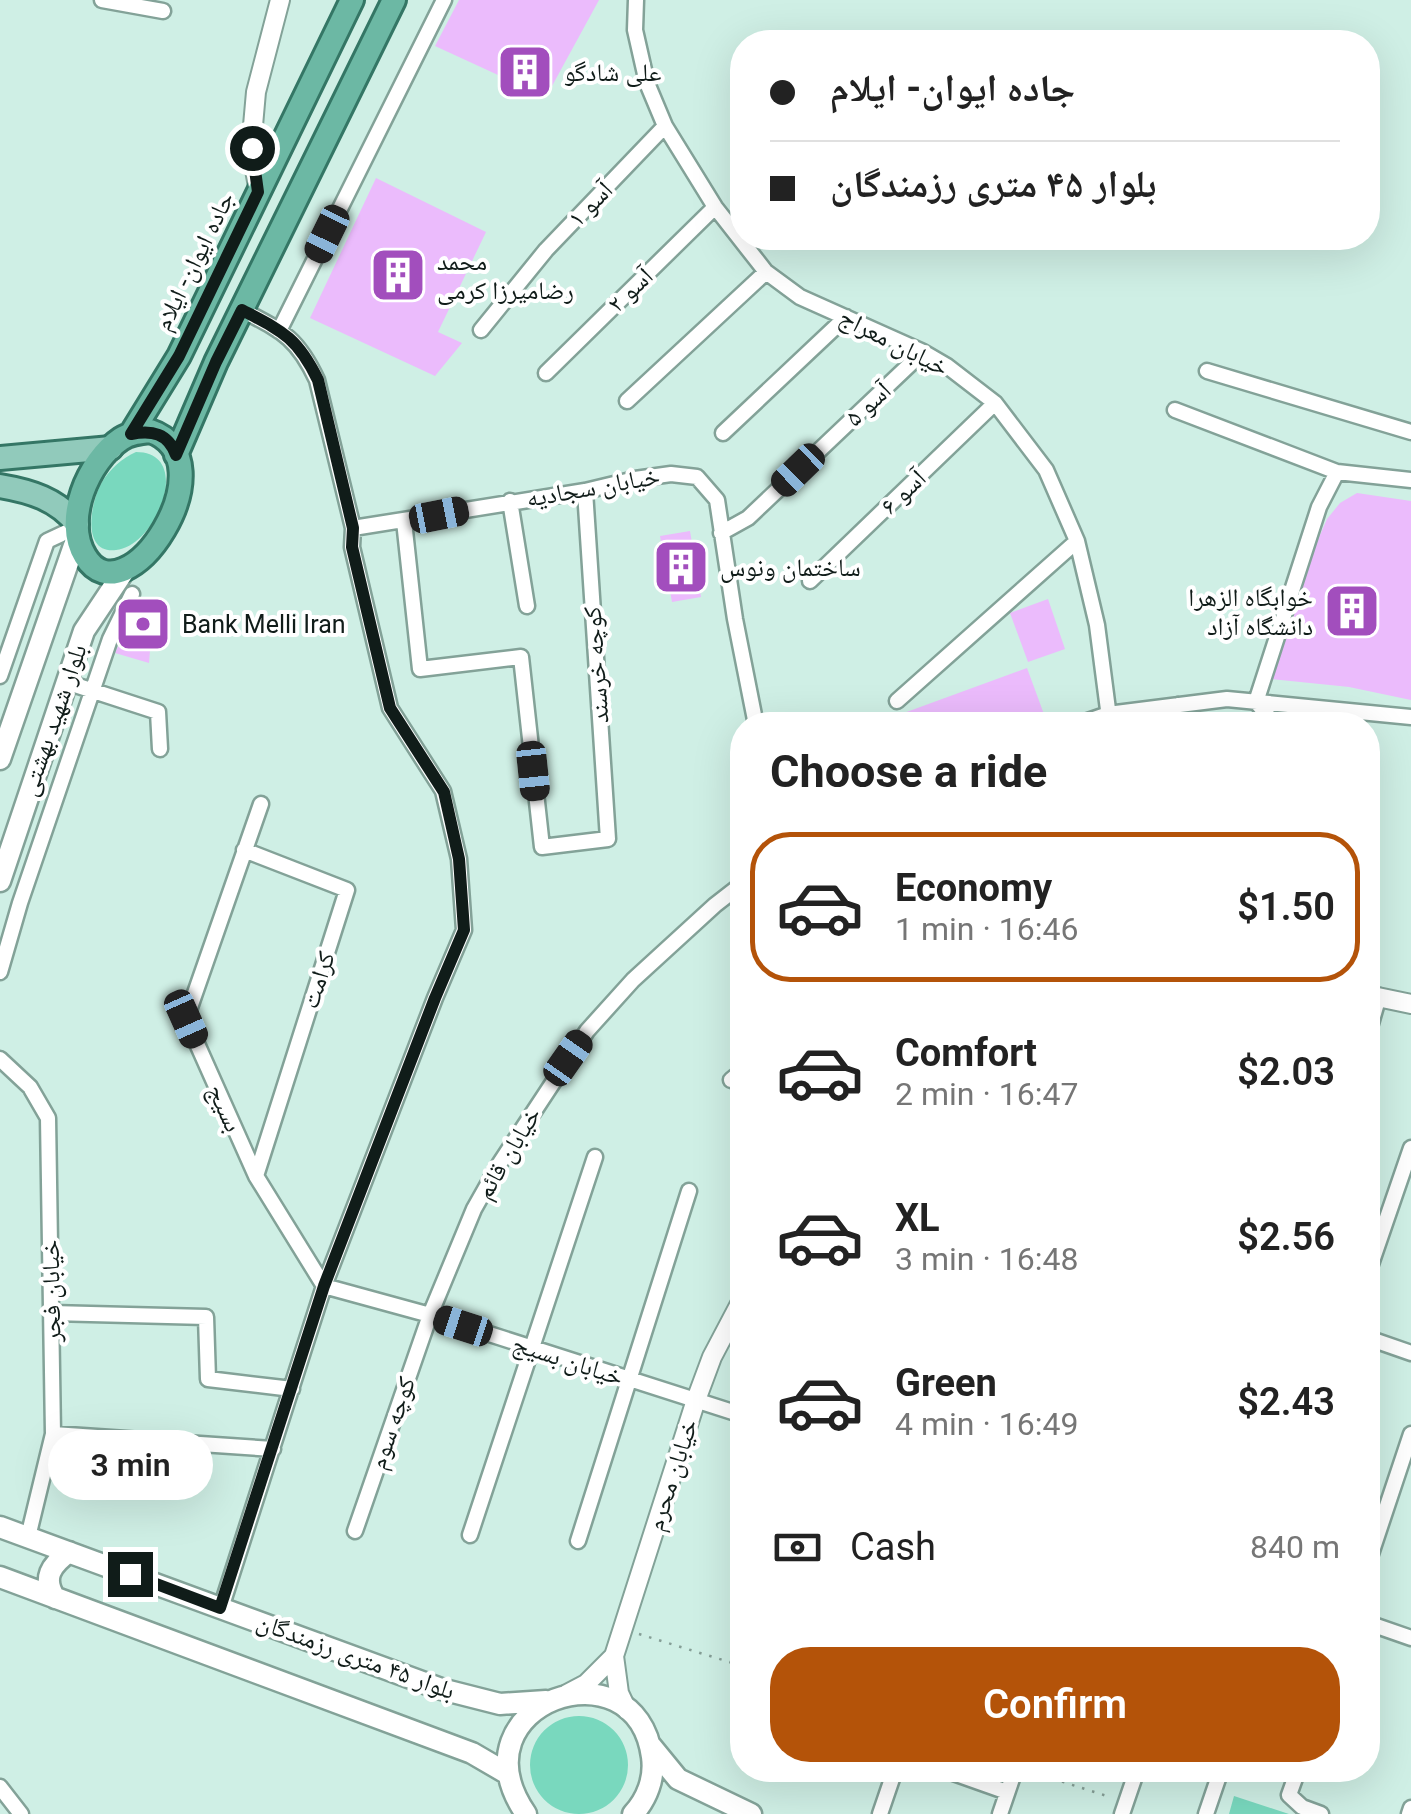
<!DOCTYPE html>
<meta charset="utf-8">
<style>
body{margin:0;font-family:Roboto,"Noto Naskh Arabic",sans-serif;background:#f6f6f6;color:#222;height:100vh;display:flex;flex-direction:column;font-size:38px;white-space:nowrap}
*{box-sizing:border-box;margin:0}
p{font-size:32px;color:#767676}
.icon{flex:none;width:55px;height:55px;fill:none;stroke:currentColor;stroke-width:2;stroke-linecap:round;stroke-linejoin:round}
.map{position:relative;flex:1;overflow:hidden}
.side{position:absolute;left:730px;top:712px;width:650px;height:1070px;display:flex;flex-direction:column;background:#fff;border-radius:40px;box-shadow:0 10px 40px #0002}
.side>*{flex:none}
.guide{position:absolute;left:730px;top:30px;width:650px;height:220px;border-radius:40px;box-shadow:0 10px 40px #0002;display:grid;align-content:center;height:220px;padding:0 40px;background:#fff}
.end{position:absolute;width:45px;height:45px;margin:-22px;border:12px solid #101c19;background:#fff;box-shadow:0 0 0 5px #fff}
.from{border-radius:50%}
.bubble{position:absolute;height:70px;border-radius:35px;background:#fff;box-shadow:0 10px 40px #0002;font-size:32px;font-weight:600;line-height:70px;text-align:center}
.car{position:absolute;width:30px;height:60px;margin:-30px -15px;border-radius:12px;box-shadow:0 0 8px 2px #0007;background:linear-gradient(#222 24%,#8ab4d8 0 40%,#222 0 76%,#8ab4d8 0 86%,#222 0)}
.guide b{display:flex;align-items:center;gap:35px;height:95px;font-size:38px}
.guide b+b{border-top:2px solid #e0e0e0}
.guide i{width:25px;height:25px;background:#222}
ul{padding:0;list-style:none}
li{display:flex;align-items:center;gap:30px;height:150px;margin:0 20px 15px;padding:0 20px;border:5px solid transparent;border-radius:40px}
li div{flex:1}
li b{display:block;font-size:38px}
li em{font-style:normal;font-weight:600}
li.current{border-color:#b45309}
li>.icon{width:90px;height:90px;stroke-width:1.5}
h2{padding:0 40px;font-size:45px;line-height:120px}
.pay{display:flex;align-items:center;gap:25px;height:110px;padding:0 40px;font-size:38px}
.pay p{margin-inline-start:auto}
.primary-button{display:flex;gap:20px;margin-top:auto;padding:20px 40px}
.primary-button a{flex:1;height:115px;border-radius:40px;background:#b45309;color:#fff;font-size:40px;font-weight:600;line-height:115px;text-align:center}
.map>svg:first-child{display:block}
.green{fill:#79d8be}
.building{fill:#ebbbfc}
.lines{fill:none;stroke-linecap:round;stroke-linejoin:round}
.minor-casing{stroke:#83a298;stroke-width:19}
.tertiary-casing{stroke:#83a298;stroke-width:22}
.secondary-casing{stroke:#83a298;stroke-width:25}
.primary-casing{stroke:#347665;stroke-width:28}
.trunk-casing{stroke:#347665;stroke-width:28}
.path{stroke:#859e96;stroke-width:2.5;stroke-dasharray:2.5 8;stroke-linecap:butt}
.minor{stroke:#fff;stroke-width:14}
.tertiary{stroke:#fff;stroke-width:18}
.secondary{stroke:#fff;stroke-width:20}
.primary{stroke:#91cabb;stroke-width:22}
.trunk{stroke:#6cb8a4;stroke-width:22}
.route{stroke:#101c19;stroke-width:12}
.labels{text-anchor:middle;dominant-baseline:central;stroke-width:8;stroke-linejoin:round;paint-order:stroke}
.poi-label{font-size:25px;fill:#101c19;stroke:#fff;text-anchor:start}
.street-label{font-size:25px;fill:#101c19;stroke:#fff}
</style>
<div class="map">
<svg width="1411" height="1814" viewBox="0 0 1411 1814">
<rect width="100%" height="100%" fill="#cfefe5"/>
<!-- green -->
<path class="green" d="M136,452c58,0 21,94 -20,98 -36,4 -25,-49 -14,-68 8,-13 20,-24 34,-30z
M530 1765a49 49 0 1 1 98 0a49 49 0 1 1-98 0Z
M1234,1796l55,18h-60z"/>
<!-- building -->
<path class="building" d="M459,0h140l-53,97 -111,-51z
M376,178l110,54 -48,100 24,11 -27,33 -125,-58z
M1357,493l54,8v199l-62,-13 -78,-8 46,-137 10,-23 13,-16z
M690,531l11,66 -29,5 -12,-66z
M140,599l25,12 -14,27 -2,25 -34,-10z
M1048,599l17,50 -37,13 -18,-49z
M1027,668l18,49 -23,8h-151z"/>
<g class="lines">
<!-- minor casing -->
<g class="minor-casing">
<path id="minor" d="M102,0l61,11
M636,0l-1,30 12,53 18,43 50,81 51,65 34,25 123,55 24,14 48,37 51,67 31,71 20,84 13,100
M481,330l65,-80 119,-124
M279,331l165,-331
M1207,371l204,61
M546,373l169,-166
M627,401l139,-129
M1175,410l162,62
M723,433l123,-116
M510,501l17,105
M404,521l16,148 101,-12 21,190 66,-8 -23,-348
M353,528l232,-37 50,-12 36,-5 26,3 20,23 18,119 21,106
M721,533l27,-15 175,-166
M810,581l185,-178
M0,676l47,-135 30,-14
M66,682l92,30 2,37
M897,701l180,-160
M1178,705l3,20
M1076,725l32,-11 119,-15 184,18
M1276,725l-20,-23 63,-195 18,-35 74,8
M261,804l-75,215 70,157 68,110
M244,850l103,40 -91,286
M0,972l20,-69 90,-264 22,-45
M1368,1034l11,-38
M0,1059l30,28 18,31 5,316 -25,103
M731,1080l11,-9
M1368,1273l43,-125
M324,1286l106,29 312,100
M52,1313l154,4 2,62 84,10
M1368,1338l43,15
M53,1434l220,15
M355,1531l75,-216 44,-106 26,-46 87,-132 46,-51 82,-75 27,-21
M470,1535l125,-378
M578,1541l111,-350
M1368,1563l43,-129
M221,1608l103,-322 111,-288 29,-68 -5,-71 -16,-68 -53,-83 -38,-161 1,-19 -36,-148c-20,-43 -35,-49 -75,-70
M1368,1623l43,15
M945,1770l62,22
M1298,1770l-9,25 13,12 19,7
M0,1787l21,27
M880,1814l15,-44
M1000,1814l15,-44
M1122,1814l15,-44
M1206,1814l15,-44
M1409,1814l2,-6"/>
</g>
<!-- tertiary casing -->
<g class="tertiary-casing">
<path id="tertiary" d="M259,192l-8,-44 5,-56 24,-92
M1368,995l43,9
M567,1694l19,-10 28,-28
M627,1710l-8,-17 -5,-37 82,-256 16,-43 30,-57"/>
</g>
<!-- secondary casing -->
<g class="secondary-casing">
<path id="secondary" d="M0,759l78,-225
M0,881l84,-250 42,-63
M0,1527l441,162 59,15 46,-3
M0,1577l472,176 36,21
M55,1598c-13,-20 -4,-33 14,-46
M651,1746l27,33 73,35
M526,1814c-76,-111 110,-175 126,-57 3,21 -5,42 -19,57"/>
</g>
<!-- primary casing -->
<g class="primary-casing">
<path id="primary" d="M0,458l111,-10
M0,486c30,5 57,13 77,38"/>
</g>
<!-- trunk casing -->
<g class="trunk-casing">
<path id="trunk" d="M150,431c83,27 -24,194 -65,125 -22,-36 3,-95 36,-117 9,-6 19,-7 29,-8z
M131,434l48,-78 173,-356
M176,455l40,-93 178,-362"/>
</g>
<!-- path -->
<path class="path" d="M639,1634l103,32
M1032,1772l78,25"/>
<!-- minor -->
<use href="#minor" class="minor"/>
<!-- tertiary -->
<use href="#tertiary" class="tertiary"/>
<!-- secondary -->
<use href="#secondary" class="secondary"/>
<!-- primary -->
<use href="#primary" class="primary"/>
<!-- trunk -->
<use href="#trunk" class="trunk"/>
</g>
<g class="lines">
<!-- route -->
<path class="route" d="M130,1574l90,34 104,-322 111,-288 29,-68 -5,-71 -15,-67 -54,-84 -38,-161 1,-19 -35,-148c-21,-43 -36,-49 -76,-70l-26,52 -40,93c-8,-22 -24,-25 -45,-21l48,-78 79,-164 -6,-44"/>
</g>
<!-- icons -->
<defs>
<g id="building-square" transform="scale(2.875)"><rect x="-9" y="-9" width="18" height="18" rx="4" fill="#a24ebd" stroke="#fff"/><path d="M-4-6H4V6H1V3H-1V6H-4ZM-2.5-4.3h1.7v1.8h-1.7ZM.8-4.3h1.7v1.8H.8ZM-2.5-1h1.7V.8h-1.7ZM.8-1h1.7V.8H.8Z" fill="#fff"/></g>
<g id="bank-square" transform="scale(2.875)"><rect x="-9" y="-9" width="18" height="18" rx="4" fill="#a24ebd" stroke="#fff"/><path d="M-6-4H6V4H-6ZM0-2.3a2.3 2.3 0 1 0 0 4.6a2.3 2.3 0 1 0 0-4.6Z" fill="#fff"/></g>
</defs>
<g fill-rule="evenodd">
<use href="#building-square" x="525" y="72"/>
<use href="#building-square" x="398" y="275"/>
<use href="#building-square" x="681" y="567"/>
<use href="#building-square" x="1352" y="611"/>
<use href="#bank-square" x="143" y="624"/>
</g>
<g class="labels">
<!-- poi labels -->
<g class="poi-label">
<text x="564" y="72">علی شادگو</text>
<text x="437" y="261">محمد<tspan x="437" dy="29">رضامیرزا کرمی</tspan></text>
<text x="720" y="567">ساختمان ونوس</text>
<text x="1313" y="597" text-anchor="end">خوابگاه الزهرا<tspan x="1313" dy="29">دانشگاه آزاد</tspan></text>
<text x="182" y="624">Bank Melli Iran</text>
</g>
<!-- street labels -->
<g class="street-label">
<text transform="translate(590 204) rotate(-46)">آسو ۱</text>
<text transform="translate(194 261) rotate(-64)">جاده ایوان- ایلام</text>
<text transform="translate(630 290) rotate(-44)">آسو ۲</text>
<text transform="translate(894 342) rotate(27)">خیابان معراج</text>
<text transform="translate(868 404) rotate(-43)">آسو ۵</text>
<text transform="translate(593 487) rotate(-10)">خیابان سجادیه</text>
<text transform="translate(903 492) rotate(-44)">آسو ۶</text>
<text transform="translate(596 665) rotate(-94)">کوچه خرسند</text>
<text transform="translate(53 720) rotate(-71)">بلوار شهید بهشتی</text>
<text transform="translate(318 980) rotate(-72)">کرامت</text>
<text transform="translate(225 1108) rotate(66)">بسیج</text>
<text transform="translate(508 1153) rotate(-59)">خیابان قائم</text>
<text transform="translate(51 1291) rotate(-91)">خیابان فجر</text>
<text transform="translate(568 1360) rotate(18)">خیابان بسیج</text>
<text transform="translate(392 1423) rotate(-71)">کوچه سوم</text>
<text transform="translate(672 1475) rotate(-72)">خیابان محرم</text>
<text transform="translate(356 1656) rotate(20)">بلوار ۴۵ متری رزمندگان</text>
</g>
</g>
</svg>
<i class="end from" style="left:252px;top:148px"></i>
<i class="end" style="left:130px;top:1574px"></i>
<div class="bubble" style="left:48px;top:1430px;width:165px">3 min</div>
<i class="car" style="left:327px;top:234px;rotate:206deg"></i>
<i class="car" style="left:798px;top:470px;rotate:226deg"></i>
<i class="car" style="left:439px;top:515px;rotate:79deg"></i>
<i class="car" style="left:533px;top:771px;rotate:174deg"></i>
<i class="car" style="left:186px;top:1019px;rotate:156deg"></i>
<i class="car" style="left:568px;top:1058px;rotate:35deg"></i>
<i class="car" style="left:463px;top:1326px;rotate:288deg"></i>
<div class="guide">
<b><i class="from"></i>جاده ایوان- ایلام</b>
<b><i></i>بلوار ۴۵ متری رزمندگان</b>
</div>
<section class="side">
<h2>Choose a ride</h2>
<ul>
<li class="current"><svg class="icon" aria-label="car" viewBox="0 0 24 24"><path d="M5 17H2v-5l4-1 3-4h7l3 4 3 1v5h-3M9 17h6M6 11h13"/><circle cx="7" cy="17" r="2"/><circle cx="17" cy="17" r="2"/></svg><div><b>Economy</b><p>1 min · 16:46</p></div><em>$1.50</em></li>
<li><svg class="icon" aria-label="car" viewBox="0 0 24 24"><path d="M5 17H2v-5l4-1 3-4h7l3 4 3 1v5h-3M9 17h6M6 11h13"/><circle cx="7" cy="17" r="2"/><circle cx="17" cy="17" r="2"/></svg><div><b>Comfort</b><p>2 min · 16:47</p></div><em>$2.03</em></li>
<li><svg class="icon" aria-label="car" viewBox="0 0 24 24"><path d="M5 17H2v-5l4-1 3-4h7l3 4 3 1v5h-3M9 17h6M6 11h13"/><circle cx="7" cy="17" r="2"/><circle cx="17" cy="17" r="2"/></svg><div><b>XL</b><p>3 min · 16:48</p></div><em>$2.56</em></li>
<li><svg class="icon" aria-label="car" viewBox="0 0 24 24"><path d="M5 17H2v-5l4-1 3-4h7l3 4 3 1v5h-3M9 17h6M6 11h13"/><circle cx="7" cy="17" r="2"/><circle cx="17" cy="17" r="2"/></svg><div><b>Green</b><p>4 min · 16:49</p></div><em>$2.43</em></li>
</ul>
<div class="pay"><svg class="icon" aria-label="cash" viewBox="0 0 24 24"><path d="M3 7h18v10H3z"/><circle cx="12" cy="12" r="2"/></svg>Cash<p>840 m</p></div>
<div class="primary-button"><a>Confirm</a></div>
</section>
</div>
